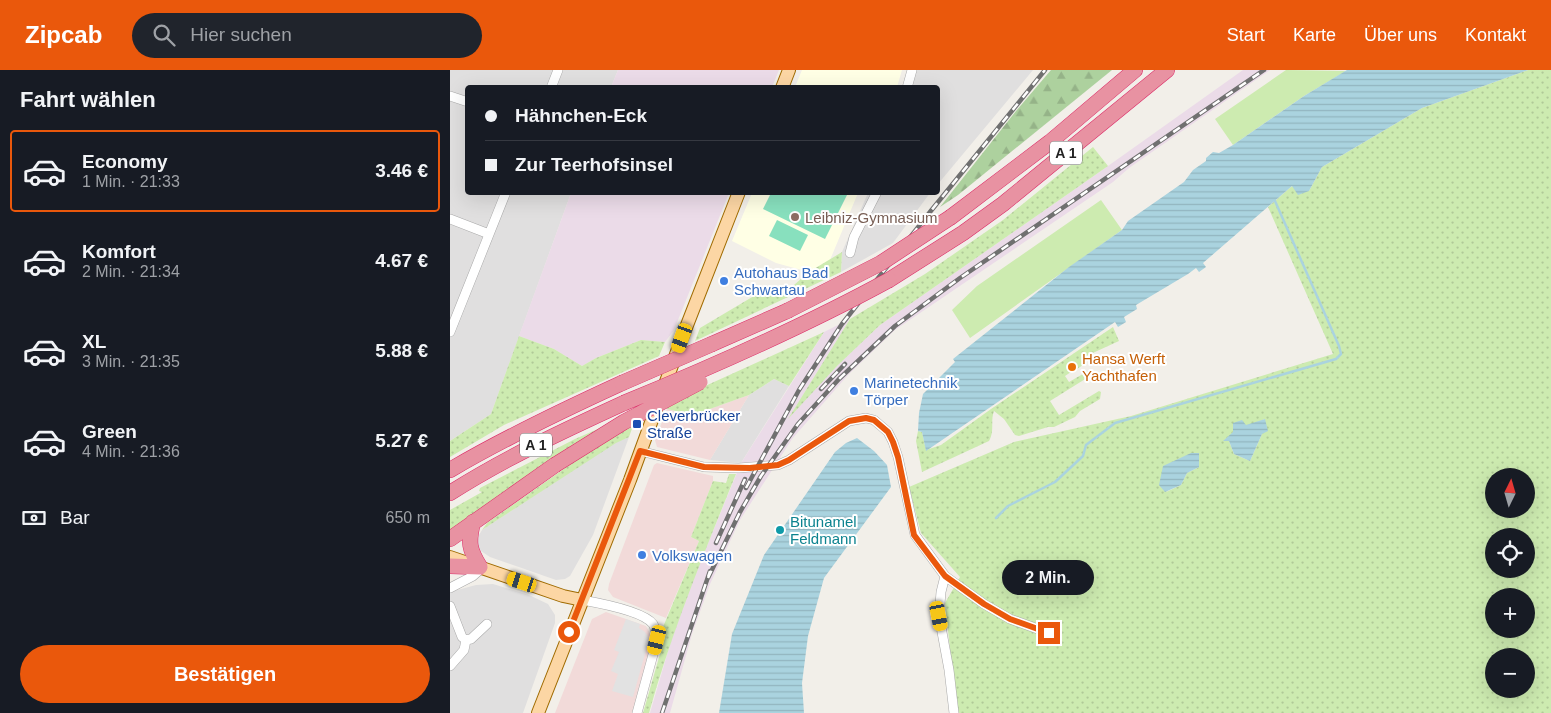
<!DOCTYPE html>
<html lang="de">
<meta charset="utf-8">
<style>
body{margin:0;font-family:Helvetica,sans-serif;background:#20242c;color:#f1f3f6;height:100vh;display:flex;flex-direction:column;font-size:19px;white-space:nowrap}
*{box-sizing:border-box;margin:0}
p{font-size:16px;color:#9ea1a6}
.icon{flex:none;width:28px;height:28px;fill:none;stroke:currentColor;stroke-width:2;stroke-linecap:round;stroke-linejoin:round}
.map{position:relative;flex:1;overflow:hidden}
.sheet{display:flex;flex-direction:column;background:#171b24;width:450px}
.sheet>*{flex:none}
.top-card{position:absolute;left:15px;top:15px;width:475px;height:110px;border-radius:5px;box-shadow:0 5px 20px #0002;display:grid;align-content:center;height:110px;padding:0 20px;background:#171b24}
.needle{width:32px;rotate:5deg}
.buttons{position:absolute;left:1035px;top:398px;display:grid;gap:10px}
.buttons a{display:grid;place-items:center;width:50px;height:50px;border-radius:50%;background:#171b24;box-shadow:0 5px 20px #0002;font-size:25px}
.end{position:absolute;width:22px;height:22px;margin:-11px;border:6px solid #ea580c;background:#fff;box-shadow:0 0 0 2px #fff}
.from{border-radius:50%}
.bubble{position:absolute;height:35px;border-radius:18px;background:#171b24;box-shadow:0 5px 20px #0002;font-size:16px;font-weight:800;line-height:35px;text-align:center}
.car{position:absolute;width:15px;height:30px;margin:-15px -8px;border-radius:6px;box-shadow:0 0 4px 1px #0007;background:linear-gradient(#f5c518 24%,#345 0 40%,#f5c518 0 76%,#345 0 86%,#f5c518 0)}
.top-card b{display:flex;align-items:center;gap:18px;height:48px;font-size:19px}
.top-card b+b{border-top:1px solid #363941}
.top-card i{width:12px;height:12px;background:#f1f3f6}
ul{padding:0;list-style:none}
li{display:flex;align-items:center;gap:15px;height:82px;margin:0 10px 8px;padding:0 10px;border:2px solid transparent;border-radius:5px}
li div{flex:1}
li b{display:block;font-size:19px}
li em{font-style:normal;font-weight:800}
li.on{border-color:#ea580c}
li>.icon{width:45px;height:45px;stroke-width:1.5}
h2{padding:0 20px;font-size:22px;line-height:60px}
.pay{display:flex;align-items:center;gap:12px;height:55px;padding:0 20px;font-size:19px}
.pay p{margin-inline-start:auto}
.cta{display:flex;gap:10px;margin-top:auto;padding:10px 20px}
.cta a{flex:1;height:58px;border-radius:30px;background:#ea580c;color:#fff;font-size:20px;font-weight:800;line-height:58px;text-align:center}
header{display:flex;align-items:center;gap:30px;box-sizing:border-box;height:70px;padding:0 25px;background:#ea580c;color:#fff}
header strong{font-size:24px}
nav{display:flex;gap:28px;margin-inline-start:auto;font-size:18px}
.search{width:350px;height:45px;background:#20242c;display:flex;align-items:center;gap:12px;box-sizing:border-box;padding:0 18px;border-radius:28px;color:#9ea1a6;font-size:19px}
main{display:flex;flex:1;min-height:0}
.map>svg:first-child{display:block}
.residential{fill:#e0dfdf}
.commercial{fill:#f2dad9}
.industrial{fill:#ebdbe8}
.education{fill:#ffffe5}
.grass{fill:url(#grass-dots);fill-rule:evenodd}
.forest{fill:url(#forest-firs)}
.garden{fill:#cdebb0}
.pitch{fill:#88e0be}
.parking{fill:#e2e2e2}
.water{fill:url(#water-rules)}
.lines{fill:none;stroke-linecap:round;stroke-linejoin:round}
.stream{stroke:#aad3df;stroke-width:2.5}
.minor-casing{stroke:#a9a9a9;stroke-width:10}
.primary-casing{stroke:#a06b00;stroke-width:14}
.motorway-casing{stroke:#dc2a67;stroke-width:16}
.minor{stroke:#fff;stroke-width:9}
.primary{stroke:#fcd6a4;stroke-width:12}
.motorway{stroke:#e892a2;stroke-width:15}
.rail-casing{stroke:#707070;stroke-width:4.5}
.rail{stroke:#fff;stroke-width:2.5;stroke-dasharray:8;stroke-linecap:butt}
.motorway-bridge-casing{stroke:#dc2a67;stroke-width:16;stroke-linecap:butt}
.motorway-bridge{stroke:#e892a2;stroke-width:15}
.route{stroke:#ea580c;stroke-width:6}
.education-dot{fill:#8d6e63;stroke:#fff;stroke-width:2}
.shop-dot{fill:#3f7fe0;stroke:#fff;stroke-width:2}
.food-dot{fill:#e8710a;stroke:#fff;stroke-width:2}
.transit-dot{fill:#1a4fb4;stroke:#fff;stroke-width:2}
.culture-dot{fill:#0f9aa8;stroke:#fff;stroke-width:2}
.labels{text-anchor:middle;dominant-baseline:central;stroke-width:4;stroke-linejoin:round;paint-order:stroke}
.shield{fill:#fff;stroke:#646464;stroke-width:1}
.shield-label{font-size:14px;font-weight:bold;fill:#222}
.education-label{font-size:15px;fill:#785e54;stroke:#fff;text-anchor:start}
.shop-label{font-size:15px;fill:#366cbe;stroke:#fff;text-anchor:start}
.food-label{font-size:15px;fill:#c56008;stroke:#fff;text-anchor:start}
.transit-label{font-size:15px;fill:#164399;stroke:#fff;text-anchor:start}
.culture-label{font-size:15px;fill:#0d838f;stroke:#fff;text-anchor:start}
</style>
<header>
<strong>Zipcab</strong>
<div class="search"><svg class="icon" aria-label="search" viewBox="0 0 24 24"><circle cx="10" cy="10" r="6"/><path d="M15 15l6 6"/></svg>Hier suchen</div>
<nav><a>Start</a><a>Karte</a><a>Über uns</a><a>Kontakt</a></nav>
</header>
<main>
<section class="sheet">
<h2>Fahrt wählen</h2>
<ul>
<li class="on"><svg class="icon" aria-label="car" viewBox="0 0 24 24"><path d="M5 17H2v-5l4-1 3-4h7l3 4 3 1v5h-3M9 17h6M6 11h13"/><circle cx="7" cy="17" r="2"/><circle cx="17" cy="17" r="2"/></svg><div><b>Economy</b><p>1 Min. · 21:33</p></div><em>3.46 €</em></li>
<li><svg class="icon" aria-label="car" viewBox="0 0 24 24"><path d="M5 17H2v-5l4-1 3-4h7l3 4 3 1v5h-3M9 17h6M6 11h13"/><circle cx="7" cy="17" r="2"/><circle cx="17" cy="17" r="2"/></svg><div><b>Komfort</b><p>2 Min. · 21:34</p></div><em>4.67 €</em></li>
<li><svg class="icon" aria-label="car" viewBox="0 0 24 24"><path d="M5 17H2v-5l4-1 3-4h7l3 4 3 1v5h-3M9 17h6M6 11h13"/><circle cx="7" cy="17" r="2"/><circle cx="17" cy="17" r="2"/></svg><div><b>XL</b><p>3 Min. · 21:35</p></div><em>5.88 €</em></li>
<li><svg class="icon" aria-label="car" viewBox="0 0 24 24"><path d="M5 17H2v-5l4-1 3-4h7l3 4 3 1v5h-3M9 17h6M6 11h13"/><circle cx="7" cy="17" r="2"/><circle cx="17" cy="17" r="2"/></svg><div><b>Green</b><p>4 Min. · 21:36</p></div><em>5.27 €</em></li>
</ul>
<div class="pay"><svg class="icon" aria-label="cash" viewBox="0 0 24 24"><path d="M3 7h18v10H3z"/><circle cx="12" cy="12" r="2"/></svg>Bar<p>650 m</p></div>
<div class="cta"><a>Bestätigen</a></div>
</section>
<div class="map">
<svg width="1101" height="643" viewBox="0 0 1101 643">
<defs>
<pattern id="grass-dots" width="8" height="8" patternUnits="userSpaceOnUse" patternTransform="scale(1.25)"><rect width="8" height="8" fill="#cdebb0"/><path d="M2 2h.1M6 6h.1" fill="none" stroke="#b0c997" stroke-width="1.8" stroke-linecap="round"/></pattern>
<pattern id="forest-firs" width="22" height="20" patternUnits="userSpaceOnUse" patternTransform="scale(1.25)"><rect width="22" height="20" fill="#add19e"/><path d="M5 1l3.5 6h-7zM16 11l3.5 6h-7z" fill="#95b388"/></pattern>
<pattern id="water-rules" width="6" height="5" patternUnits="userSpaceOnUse" patternTransform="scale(1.25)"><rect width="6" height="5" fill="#aad3df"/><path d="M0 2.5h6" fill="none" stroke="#92b5bf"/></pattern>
</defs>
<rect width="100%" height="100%" fill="#f2efe9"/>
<!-- residential -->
<path class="residential" d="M0,0h168l-7,17 -143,1v104l103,1 -80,221 -41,27z
M460,0h123l-95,114v-96h-33z
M418,123h62l-37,50 -52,29 1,-20z
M324,309l15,7 -48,77 -31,-3 39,-65z
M179,367l-36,98 -23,41 -5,3 -9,1 -66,-23 -9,-6 -3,-4v-6l1,-6 3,-5 134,-88z
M43,514l36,11 19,9 7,11v8l-32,90h-73v-121l26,-7z"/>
<!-- commercial -->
<path class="commercial" d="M299,325l-39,65 -53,-13 -2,-7 12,-31 26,6z
M207,393l56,13v5l-22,56 8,4 -33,77 -53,-21 -5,-7 1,-6 45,-119z
M156,542l40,14 8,15 -21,72h-78l37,-94z"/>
<!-- industrial -->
<path class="industrial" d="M168,0h161l-7,17h-161z
M793,0h27l-141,98 -16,14 -218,148 -47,45 -56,64 -52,81 -30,64 -18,50 -22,79h-20l23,-79 19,-52 49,-119 83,-131 26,-13 -60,97 47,-50 43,-41 228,-159z
M121,123h158l-55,137 -9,12 -24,-2 -45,18 -14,8 -28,-17 -35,-13z"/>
<!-- education -->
<path class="education" d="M352,0h100l-5,17h-102z
M302,123h106l-28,67 -21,12 -33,-9 -44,-22z"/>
<!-- grass -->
<path class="grass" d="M1078,0h23v643h-594l-12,-110 15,-26 -39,-44 -12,-46 105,-45 117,-26 202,-62 -65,-147 24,-21 17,5 13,-24 100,-59zM815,349l-3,15 -12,27 -16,-7 -5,-13 4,-9zM749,383v14l-12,6 -6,12 -15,7zM1044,406h32v33h-32zM1044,466h32v33h-32zM1044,526h32v33h-32zM1044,586h32v33h-32z
M643,77l15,19 -228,159 -43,41 -49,53 62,-100 75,-45 78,-54z
M392,182l-1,20 -146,69 5,-13 69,-41 18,4 22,-19z
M663,257l6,14 -35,16 2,6 -9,6v-4l-4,-3 -5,2v6l3,2 -6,4 4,6 19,-11 2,5 -40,25 9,14 40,-24 2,1 -1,7 -20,12 -5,6 -21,10h-6l-29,9 -4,-1 -11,-16 -10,-8c-4,11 1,19 -5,30l-67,31 -6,-31 2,-10 4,1 4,18 15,-5 50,-36z
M374,262l-35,54 -15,-7 -25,16 -56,20 -26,-6 3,-7z
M69,266l35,13 28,17 14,-8 45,-18 24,2 -6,14 -155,69 -54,32v-16l41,-27z
M185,350l-6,17 -13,6 -134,87 5,-7 128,-90z
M157,355l-157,111v-26l32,-18 -3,-1 1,-3 95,-49z
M279,404h7c-32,79 -64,157 -87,239h-6l21,-73 -1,-13 36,-86 -8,-4 22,-56 13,2z"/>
<!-- forest -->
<path class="forest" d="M601,0h61l-154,125 -18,12 76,-96z"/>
<!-- garden -->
<path class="garden" d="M836,0l60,1 -42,25 -71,49 -18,-26z
M651,130l21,30 -152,108 -18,-28 25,-24z"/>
<!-- pitch -->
<path class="pitch" d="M321,123v-1l77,1 -23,46 -62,-30z
M327,150l31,15 -8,16 -31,-15z"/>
<!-- parking -->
<path class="parking" d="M176,549l14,5 -1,4 6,4 4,7 -16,58 -21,-6 6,-17 -7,-3 8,-19 -5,-2z"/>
<!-- water -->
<path class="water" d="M897,0h181l-106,38 -100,59 -13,24 -11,4 -6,-9 -89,77 3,4 -7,5 -3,-4 -8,6 -52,31 1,4 -13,8 2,5 -8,5 -3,-5 -189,129 -4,-19 -4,-1 1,-18 4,-19 32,-32 -2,-3 116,-92 53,-37 6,-9 56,-39 9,-12 13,-9v-3l7,-6 6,1 14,-8 71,-49z
M815,349l3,12 -6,3 -12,27 -16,-7 -5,-13h-6l10,-9v-9l9,-3 4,5z
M407,368l17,13 13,14 4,22 -67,91 -16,58 -6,47 2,30h-85l13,-79 32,-79 71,-103 11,-9z
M741,383h8v14l-12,6 -6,12 -16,7 -6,-7 4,-19z"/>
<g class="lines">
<!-- stream -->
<path class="stream" d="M546,448l12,-12 47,-24 28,-26 3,-11 29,-22 221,-64 5,-5 -2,-8 -64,-145"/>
<!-- minor casing -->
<g class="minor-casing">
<path id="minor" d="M101,18l7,-18
M457,18l5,-18
M0,26l18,6
M0,149l39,15
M400,183l4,-16 23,-45
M0,262l56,-140
M190,381l64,16 35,1 39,-3 11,-5 60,-39 17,-3 8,2 14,12 5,10 5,15 17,78 30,41 39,28 26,15 39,14
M495,506l-4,16 -2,24 10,54 5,43
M0,518l23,-12 9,-8
M132,530c17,3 61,11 71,24 3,5 3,10 4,16l-20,73
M0,536l12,31 4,3
M16,570l5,-1 16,-15
M0,596l14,-16 2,-10"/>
</g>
<!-- primary casing -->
<g class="primary-casing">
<path id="primary" d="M332,18l7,-18
M0,487l113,39 19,4
M88,643l92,-233 52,-142 57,-146"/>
</g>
<!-- motorway casing -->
<g class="motorway-casing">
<path id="motorway" d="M501,147l99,-75 85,-72
M439,210l74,-47 40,-29 164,-134
M262,274l75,-33
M0,400c56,-33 113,-60 172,-87
M0,423c55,-35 115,-63 174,-90
M23,452c-5,21 -4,27 7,45
M0,469l105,-74
M0,496l30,1"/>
</g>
<!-- minor -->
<use href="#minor" class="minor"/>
<!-- primary -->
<use href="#primary" class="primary"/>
<!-- motorway -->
<use href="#motorway" class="motorway"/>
<!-- rail casing -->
<g class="rail-casing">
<path id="rail" d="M371,319l24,-25
M296,418l53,-98 43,-66 88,-112 115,-142
M266,473l29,-64
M258,508l32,-66 21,-36 37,-52 41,-45 56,-53 65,-48 304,-208
M212,643l48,-142"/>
</g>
<!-- rail -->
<use href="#rail" class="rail"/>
<!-- motorway-bridge casing -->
<g class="motorway-bridge-casing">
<path id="motorway-bridge" d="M337,241l94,-48 70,-46
M172,313l90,-39
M174,333c90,-37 179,-76 265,-123
M105,395l69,-43 76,-40"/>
</g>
<!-- motorway-bridge -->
<use href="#motorway-bridge" class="motorway-bridge"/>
</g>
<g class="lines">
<!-- route -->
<path class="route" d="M119,562l71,-181 64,16 46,1 28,-3 11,-5 60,-39 17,-3 8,2 14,12 5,10 5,15 16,78 31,41 39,28 26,15 39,14"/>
</g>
<!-- markers -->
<circle class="education-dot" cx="345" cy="147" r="5"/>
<g class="shop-dot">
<circle cx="274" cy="211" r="5"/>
<circle cx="404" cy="321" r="5"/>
<circle cx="192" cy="485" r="5"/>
</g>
<circle class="food-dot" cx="622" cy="297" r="5"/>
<rect class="transit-dot" x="182" y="349" width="10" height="10" rx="2.5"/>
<circle class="culture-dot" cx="330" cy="460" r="5"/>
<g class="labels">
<!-- shield labels -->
<g class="shield">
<rect x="600" y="71.5" width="32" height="23" rx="4"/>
<rect x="70" y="363.5" width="32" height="23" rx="4"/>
</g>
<g class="shield-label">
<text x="616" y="83">A 1</text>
<text x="86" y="375">A 1</text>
</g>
<!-- education labels -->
<g class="education-label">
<text x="355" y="147">Leibniz-Gymnasium</text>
</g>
<!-- shop labels -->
<g class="shop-label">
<text x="284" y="202">Autohaus Bad<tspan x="284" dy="17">Schwartau</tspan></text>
<text x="414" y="312">Marinetechnik<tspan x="414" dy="17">Törper</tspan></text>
<text x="202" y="485">Volkswagen</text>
</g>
<!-- food labels -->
<g class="food-label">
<text x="632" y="288">Hansa Werft<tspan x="632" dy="17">Yachthafen</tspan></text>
</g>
<!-- transit labels -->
<g class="transit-label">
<text x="197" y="345">Cleverbrücker<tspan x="197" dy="17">Straße</tspan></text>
</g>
<!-- culture labels -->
<g class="culture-label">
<text x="340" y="451">Bitunamel<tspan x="340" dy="17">Feldmann</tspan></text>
</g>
</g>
</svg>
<div class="buttons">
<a><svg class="needle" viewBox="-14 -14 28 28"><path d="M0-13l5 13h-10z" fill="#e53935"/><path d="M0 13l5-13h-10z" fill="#9ea1a6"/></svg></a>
<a><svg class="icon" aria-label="locate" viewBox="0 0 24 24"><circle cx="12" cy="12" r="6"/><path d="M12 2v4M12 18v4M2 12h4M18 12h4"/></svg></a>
<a>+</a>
<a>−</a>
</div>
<i class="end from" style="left:119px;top:562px"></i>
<i class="end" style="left:599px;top:563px"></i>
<div class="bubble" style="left:552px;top:490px;width:92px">2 Min.</div>
<i class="car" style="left:232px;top:268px;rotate:200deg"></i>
<i class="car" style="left:72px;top:512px;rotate:288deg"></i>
<i class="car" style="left:489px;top:546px;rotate:169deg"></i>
<i class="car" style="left:207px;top:570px;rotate:194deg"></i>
<div class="top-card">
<b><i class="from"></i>Hähnchen-Eck</b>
<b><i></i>Zur Teerhofsinsel</b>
</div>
</div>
</main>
